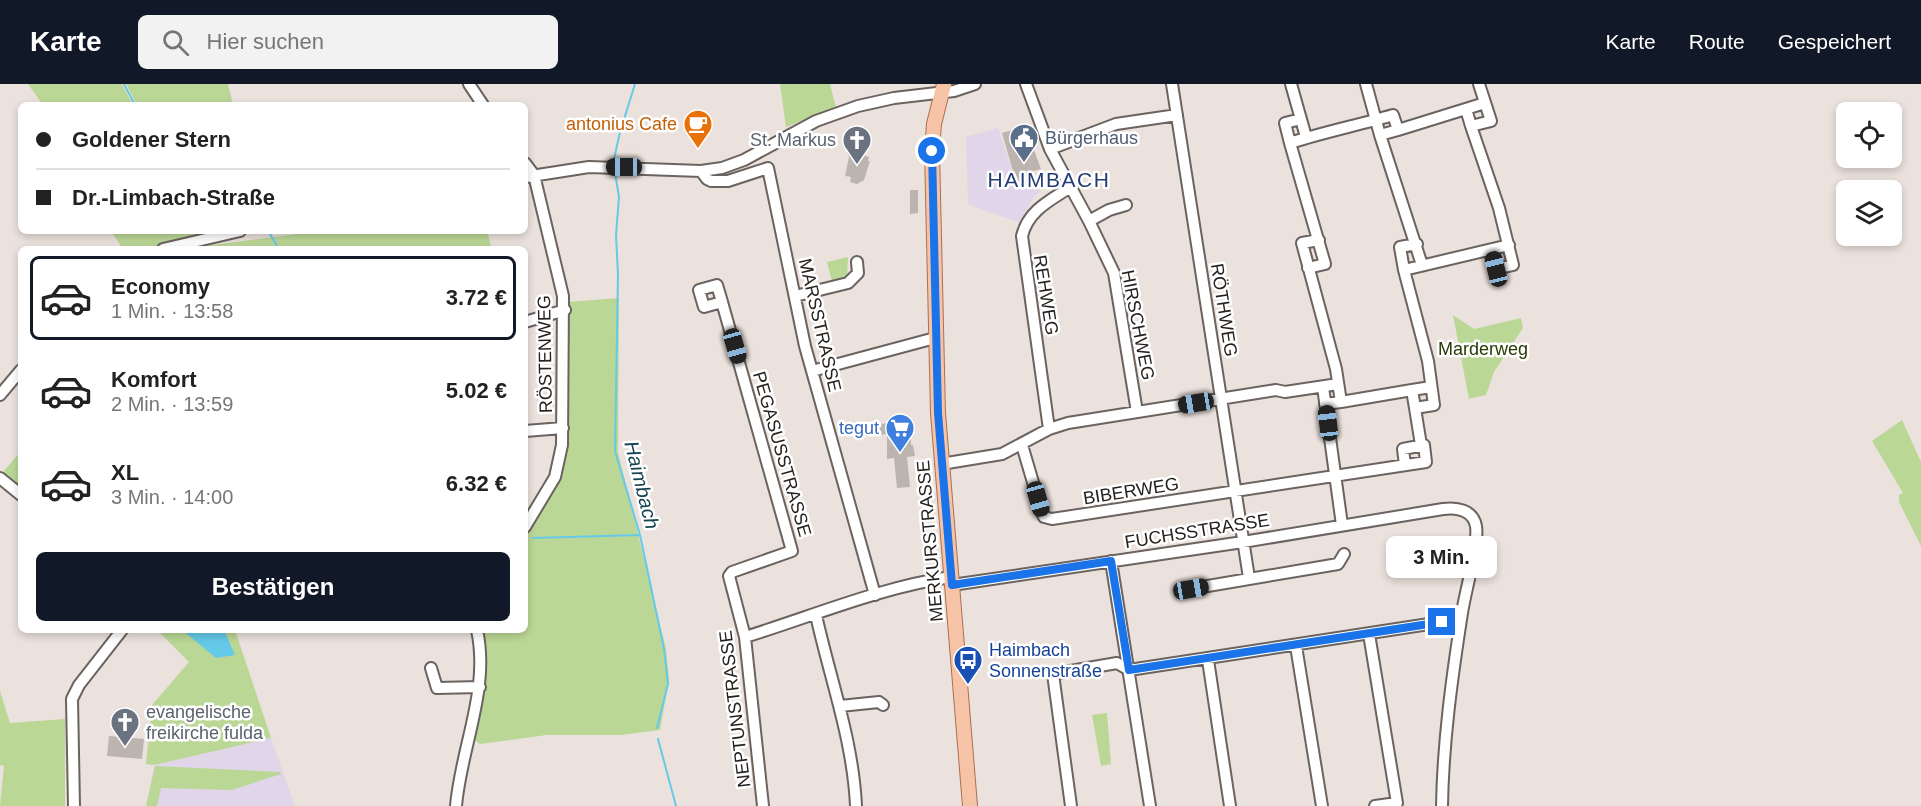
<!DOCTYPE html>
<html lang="de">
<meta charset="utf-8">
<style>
body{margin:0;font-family:Arial,sans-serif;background:#f2f2f2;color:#222;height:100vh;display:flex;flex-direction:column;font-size:22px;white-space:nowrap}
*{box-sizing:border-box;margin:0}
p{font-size:20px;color:#767676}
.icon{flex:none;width:33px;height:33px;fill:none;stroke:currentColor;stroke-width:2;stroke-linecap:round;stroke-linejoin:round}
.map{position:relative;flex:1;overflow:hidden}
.drawer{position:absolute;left:18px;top:162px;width:510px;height:387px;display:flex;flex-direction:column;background:#fff;border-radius:9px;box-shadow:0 3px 9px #0003}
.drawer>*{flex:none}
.banner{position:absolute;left:18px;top:18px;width:510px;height:132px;border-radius:9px;box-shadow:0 3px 9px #0003;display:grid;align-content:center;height:132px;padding:0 18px;background:#fff}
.tools{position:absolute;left:1836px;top:18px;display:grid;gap:12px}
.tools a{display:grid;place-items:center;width:66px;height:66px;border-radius:9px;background:#fff;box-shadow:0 3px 9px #0003;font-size:30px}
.end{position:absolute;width:27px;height:27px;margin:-14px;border:8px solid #1a73e8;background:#fff;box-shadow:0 0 0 3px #fff}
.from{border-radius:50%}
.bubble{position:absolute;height:42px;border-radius:9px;background:#fff;box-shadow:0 3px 9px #0003;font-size:20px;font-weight:800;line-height:42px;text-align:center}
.car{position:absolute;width:18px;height:36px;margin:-18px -9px;border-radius:8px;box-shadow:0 0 4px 2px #0007;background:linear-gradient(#222 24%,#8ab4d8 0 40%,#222 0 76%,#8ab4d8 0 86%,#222 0)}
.banner b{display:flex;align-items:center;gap:21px;height:57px;font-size:22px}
.banner b+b{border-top:2px solid #e0e0e0}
.banner i{width:15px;height:15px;background:#222}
ul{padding:10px 0 0;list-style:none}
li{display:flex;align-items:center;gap:18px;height:84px;margin:0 12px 9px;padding:0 6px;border:3px solid transparent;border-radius:9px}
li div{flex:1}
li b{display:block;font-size:22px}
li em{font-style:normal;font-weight:800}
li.active{border-color:#111827}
li>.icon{width:54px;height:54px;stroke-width:1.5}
.button{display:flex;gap:12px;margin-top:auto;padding:12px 18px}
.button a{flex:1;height:69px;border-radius:9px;background:#111827;color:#fff;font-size:24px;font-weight:800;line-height:69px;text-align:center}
header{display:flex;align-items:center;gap:36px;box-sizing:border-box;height:84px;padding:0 30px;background:#111827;color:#fff}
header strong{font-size:28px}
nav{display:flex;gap:33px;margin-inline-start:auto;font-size:21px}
.search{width:420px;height:54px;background:#f2f2f2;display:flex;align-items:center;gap:15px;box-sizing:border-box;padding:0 21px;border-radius:9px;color:#767676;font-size:22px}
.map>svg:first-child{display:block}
.education{fill:#e0d5e9}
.green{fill:#bbd796}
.water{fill:#65cae9}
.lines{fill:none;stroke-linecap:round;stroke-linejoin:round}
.stream{stroke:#65cae9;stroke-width:2}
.building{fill:#bcb5af}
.minor-casing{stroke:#6b635f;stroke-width:14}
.major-casing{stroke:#aa7052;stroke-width:16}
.minor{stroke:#fff;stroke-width:10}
.major{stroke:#f7c3a7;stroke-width:14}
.route{stroke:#1a73e8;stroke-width:8}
.labels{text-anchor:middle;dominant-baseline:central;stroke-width:5;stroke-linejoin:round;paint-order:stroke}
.food-label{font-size:18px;fill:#c56008;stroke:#fff;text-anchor:end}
.service-label{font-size:18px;fill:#4e5e75;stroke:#fff;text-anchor:start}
.worship-label{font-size:18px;fill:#5b616d;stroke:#fff;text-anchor:end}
.street-label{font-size:18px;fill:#24211f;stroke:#fff}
.park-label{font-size:18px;fill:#293b04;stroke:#fff}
.shop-label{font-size:18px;fill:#366cbe;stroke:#fff;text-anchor:end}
.transit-label{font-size:18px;fill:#164399;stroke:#fff;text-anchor:start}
.water-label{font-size:20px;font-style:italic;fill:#174451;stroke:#fff}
.quarter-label{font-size:21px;letter-spacing:1.5px;fill:#253d75;stroke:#fff}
</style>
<header>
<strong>Karte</strong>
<div class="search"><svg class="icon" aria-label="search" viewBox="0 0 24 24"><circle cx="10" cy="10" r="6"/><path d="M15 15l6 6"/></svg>Hier suchen</div>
<nav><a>Karte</a><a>Route</a><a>Gespeichert</a></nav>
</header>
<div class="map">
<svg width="1921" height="722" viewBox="0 0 1921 722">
<rect width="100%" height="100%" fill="#ebe1dd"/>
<!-- education -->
<path class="education" d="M998,44l20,60 20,-6 3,9 -8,7 -12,25 -49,-17 -4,-3 -2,-66z
M271,654l24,68h-149l8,-41z"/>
<!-- green -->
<path class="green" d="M28,0h94l11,21h-90z
M126,0h102l5,21h-96z
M780,0h50l6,23 -50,20z
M111,147h101l-63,18h-26z
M321,147h166l5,18h-288v-3z
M848,173l-1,20 -15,4 -5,-19z
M619,214l-1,154 48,197 3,30 -9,51 -40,5h-73l-67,9 -8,-6 8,-108h45v-96l30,-50 10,-23 3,-159z
M1453,231l21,14 47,-11 2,10 -29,44 -8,23 -17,4z
M1902,336l19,42v84l-22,-44v-7l4,-2 -31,-52z
M21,367v36l-18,-15z
M157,546h78l36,108 -117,27 -8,-1 6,-59 37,-43z
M0,607l10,32 55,-4v87h-65l4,-40 -4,-1z
M1107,629l4,51 -10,2 -9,-51z
M155,682l125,6 1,2 -49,16 -71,-2 -4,18h-11z"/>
<!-- water -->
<path class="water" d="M182,546h42l11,25 -19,3z"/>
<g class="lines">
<!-- stream -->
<path class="stream" d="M124,0l11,21
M614,75l6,-27 15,-48
M615,89l4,24 -3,38 2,39 -3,177 25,84 24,114 4,35 -11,44
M270,150l9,15
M533,454l107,-3
M658,655l18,67"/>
</g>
<!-- building -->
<path class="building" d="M1013,46l3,8 12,-4 13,35 -8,2 3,8 -19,6 -15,-52z
M857,63l7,2 -1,6 6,2 -1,4h2l-6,19 -7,4 -7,-2 1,-5 -6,-1 4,-19 -2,-5 8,2z
M910,106h8v23l-8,1z
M911,337v24h2l2,11 -8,1 3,30 -13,1 -3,-30 -7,1v-25l-7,1 -1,-11z
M109,652l35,3 -2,20 -35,-3z"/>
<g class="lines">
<!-- minor casing -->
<g class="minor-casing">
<path id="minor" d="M469,0l14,21
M1026,0l24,65 39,72 25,52 23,139
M1172,0l77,494
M1291,0l15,53
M1466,25l5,17 20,-5 -12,-37
M1301,35l-16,4 5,20c34,-11 69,-18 103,-28l5,15 -18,5 -14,-51
M1471,42l28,82 14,57 -17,4 -5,-19
M1398,46l87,-27
M1380,51l42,130
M1290,59l35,121 -17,4
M1050,65l66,-25 61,-9
M525,79l9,12 29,121 -1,149 -7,32 -30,50
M701,87l6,8 4,2h17l40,-13 37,178 70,249
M525,93l64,-10 112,4 21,-3 22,-8 72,-39 42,-15 36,-8 60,-7 21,-7
M1089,137l20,-11 17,-5
M1319,156l-17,3 34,126 5,33 -16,2
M1417,160l-17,3 4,23 105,-25
M163,165l77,-18
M1404,186l24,91 6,44 -19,3 -3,-18 19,-3
M717,201l5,17 -18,5 -5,-17z
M795,212l53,-13 10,-10 -1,-11
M722,218l70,249 -60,21 -3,4 16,61 18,169
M525,238l40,-12
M812,287l123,-33
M1323,303l19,138
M0,311l21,-25
M1341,318l71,-12
M1415,324l6,37
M1049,345l-27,-193c6,-25 27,-35 47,-48
M525,347l38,-3
M1022,361l20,68 2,4 8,2 374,-57 -2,-17 -21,4 2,16
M941,380l61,-10 47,-25 19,-6 208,-33 9,2 53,-8
M0,394l21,17
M1111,477l39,245
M952,501l291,-43 200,-33c14,-2 30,1 33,17 3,19 -11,66 -14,87 -10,64 -19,129 -20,193
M1190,505l148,-25 6,-10
M816,531c14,64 37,125 40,191
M1369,550l28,169 -22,3
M745,553c68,-21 136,-50 206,-60
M1296,562l26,160
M1208,576l22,146
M431,584l6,20 43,-1
M1129,586l313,-48 18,3
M840,622l39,-4 4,3
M74,722l-2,-107 7,-14 43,-55
M456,722c5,-59 34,-116 21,-176
M1071,722l-18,-132 64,-11 12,7"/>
</g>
<!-- major casing -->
<g class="major-casing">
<path id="major" d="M944,0l-10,40 -2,27 6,262 32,393"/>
</g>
<!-- minor -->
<use href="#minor" class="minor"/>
<!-- major -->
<use href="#major" class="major"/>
</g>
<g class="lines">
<!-- route -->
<path class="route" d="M932,67l6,262 14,172 159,-24 18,109 313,-48"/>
</g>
<!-- icons -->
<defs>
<g id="cafe-pin" transform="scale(1.5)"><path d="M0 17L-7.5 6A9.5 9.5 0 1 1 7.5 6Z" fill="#e8710a" stroke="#fff"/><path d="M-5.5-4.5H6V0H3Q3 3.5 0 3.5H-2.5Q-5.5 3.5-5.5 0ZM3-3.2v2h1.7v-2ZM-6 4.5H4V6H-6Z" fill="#fff"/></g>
<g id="civic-pin" transform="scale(1.5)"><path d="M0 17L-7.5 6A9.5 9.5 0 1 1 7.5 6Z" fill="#5c6f8a" stroke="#fff"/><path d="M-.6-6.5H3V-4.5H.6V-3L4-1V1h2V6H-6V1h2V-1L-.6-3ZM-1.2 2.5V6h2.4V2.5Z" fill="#fff"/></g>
<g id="church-pin" transform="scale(1.5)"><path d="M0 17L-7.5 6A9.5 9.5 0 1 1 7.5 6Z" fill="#6b7280" stroke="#fff"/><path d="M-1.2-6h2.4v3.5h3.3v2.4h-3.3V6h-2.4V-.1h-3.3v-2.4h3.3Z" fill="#fff"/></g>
<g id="supermarket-pin" transform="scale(1.5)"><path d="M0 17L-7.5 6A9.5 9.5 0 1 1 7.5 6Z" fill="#3f7fe0" stroke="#fff"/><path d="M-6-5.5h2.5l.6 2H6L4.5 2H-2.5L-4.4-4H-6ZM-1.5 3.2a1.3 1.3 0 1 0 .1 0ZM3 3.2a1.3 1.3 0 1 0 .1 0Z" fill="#fff"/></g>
<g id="bus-pin" transform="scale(1.5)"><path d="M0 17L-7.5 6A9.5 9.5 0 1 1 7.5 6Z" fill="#1a4fb4" stroke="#fff"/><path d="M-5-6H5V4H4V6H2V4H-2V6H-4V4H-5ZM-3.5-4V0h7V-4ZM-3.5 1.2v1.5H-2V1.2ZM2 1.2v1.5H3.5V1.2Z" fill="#fff"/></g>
</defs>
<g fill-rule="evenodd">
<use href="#cafe-pin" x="698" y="40"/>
<use href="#civic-pin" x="1024" y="54"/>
<use href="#church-pin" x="857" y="56"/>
<use href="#supermarket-pin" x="900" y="344"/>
<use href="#bus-pin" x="968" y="576"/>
<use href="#church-pin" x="125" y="638"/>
</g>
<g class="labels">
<!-- food labels -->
<g class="food-label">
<text x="677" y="40">antonius Cafe</text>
</g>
<!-- service labels -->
<g class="service-label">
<text x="1045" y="54">Bürgerhaus</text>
</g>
<!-- worship labels -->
<g class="worship-label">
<text x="836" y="56">St. Markus</text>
<text x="146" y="628" text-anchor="start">evangelische<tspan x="146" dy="21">freikirche fulda</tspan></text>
</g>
<!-- street labels -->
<g class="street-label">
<text transform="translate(1046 211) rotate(81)">REHWEG</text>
<text transform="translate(1224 226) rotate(81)">RÖTHWEG</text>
<text transform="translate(820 241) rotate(77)">MARSSTRASSE</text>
<text transform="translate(1138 241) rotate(79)">HIRSCHWEG</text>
<text transform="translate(545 270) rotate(-91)">RÖSTENWEG</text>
<text transform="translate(782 370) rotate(74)">PEGASUSSTRASSE</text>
<text transform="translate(1131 407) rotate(-9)">BIBERWEG</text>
<text transform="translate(1197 447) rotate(-9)">FUCHSSTRASSE</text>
<text transform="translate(930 457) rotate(-95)">MERKURSTRASSE</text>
<text transform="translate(735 625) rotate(-97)">NEPTUNSTRASSE</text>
</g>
<!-- park labels -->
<g class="park-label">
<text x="1483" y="265">Marderweg</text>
</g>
<!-- shop labels -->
<g class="shop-label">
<text x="879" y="344">tegut</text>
</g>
<!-- transit labels -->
<g class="transit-label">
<text x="989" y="566">Haimbach<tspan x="989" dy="21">Sonnenstraße</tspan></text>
</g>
<!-- water labels -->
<g class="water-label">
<text transform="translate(642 401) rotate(76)">Haimbach</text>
</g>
<!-- quarter labels -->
<g class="quarter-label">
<text x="1049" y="95">HAIMBACH</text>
</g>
</g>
</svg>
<div class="tools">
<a><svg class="icon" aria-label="locate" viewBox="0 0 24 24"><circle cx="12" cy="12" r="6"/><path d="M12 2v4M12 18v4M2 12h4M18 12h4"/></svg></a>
<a><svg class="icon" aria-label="layers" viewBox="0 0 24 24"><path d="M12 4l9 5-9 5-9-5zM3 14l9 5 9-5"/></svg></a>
</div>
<i class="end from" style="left:932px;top:67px"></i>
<i class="end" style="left:1442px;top:538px"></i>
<div class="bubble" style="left:1386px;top:452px;width:111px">3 Min.</div>
<i class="car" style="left:624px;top:83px;rotate:270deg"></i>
<i class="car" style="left:1496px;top:185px;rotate:346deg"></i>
<i class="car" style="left:735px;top:262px;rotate:164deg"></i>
<i class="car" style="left:1196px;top:319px;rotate:261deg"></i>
<i class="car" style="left:1328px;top:339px;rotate:353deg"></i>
<i class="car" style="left:1038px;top:415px;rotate:164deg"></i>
<i class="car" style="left:1191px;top:505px;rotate:80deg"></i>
<div class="banner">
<b><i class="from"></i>Goldener Stern</b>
<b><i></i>Dr.-Limbach-Straße</b>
</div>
<section class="drawer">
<ul>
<li class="active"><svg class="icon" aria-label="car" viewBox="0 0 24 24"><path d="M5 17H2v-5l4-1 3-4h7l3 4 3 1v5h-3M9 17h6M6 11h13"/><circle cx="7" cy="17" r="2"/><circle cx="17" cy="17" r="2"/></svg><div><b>Economy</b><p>1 Min. · 13:58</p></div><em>3.72 €</em></li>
<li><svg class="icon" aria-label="car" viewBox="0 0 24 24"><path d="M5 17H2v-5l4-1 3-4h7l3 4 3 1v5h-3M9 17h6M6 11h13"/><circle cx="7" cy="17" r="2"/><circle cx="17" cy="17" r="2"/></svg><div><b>Komfort</b><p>2 Min. · 13:59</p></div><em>5.02 €</em></li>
<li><svg class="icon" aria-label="car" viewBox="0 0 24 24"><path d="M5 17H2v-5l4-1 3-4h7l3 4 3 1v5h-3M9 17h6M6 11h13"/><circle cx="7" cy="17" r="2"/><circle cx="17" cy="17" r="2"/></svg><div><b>XL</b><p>3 Min. · 14:00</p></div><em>6.32 €</em></li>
</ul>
<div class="button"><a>Bestätigen</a></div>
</section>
</div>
